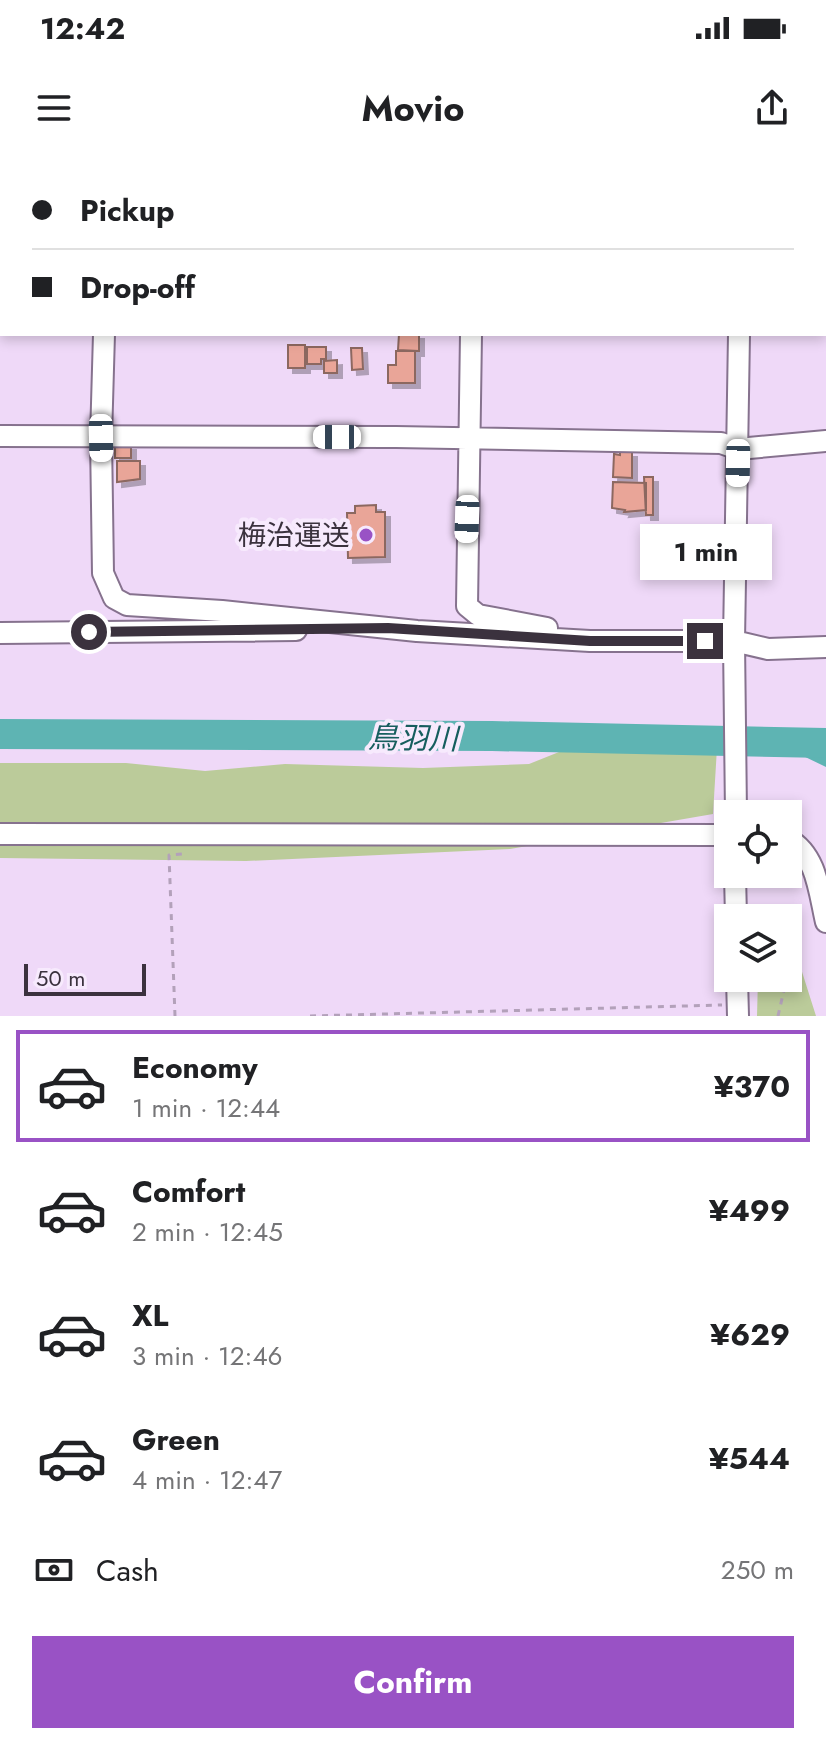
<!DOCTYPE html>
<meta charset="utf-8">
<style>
body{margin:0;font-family:Jost,"Noto Sans JP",sans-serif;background:#f2f2f2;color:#202124;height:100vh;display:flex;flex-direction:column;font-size:30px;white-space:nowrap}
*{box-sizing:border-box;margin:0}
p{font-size:26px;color:#757577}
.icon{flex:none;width:44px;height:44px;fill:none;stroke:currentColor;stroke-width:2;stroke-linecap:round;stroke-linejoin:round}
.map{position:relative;height:856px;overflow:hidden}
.sheet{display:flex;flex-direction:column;background:#fff;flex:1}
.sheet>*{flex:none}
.hud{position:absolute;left:0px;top:0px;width:826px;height:176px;box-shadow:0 4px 12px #0003;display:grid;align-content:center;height:176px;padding:0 32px;background:#fff}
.fabs{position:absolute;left:714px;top:640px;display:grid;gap:16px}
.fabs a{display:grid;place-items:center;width:88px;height:88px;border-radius:0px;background:#fff;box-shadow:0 4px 12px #0003;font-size:40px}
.scale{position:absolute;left:24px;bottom:20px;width:122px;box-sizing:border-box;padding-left:8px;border:4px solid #3b323e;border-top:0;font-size:22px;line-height:28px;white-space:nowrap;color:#3b323e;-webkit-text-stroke:6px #f7eafd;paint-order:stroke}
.end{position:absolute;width:36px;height:36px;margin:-18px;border:10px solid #3b323e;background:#fff;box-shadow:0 0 0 4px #fff}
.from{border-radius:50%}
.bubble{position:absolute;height:56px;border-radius:0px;background:#fff;box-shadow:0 4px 12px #0003;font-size:26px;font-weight:700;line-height:56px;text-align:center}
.car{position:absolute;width:24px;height:48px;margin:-24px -12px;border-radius:10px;box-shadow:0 0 6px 2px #0007;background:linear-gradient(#fff 24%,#345 0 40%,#fff 0 76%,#345 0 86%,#fff 0)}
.hud b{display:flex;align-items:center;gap:28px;height:76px;font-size:30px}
.hud b+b{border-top:2px solid #e0e0e0}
.hud i{width:20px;height:20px;background:#202124}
ul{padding:14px 0 0;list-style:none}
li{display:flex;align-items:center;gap:24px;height:112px;margin:0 16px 12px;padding:0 16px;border:4px solid transparent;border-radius:0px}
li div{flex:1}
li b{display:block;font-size:30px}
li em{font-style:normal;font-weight:700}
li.active{border-color:#9952c5}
li>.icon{width:72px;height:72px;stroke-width:1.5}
.pay{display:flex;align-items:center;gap:20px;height:88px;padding:0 32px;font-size:30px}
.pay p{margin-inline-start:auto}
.action{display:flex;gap:16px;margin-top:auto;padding:16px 32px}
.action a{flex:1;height:92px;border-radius:0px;background:#9952c5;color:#fff;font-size:32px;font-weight:700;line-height:92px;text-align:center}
.status{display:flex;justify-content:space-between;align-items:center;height:56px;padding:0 40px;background:#fff;direction:ltr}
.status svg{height:22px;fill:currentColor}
header{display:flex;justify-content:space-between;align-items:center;height:104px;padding:0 32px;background:#fff;font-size:36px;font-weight:700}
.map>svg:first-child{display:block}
.green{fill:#bbcb9a}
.water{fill:#5eb4b3}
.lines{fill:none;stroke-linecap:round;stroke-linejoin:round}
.river{stroke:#5eb4b3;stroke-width:30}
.building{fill:#e9a598;stroke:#8c6760;stroke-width:2;filter:url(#shadow)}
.minor-casing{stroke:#86728e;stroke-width:24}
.path{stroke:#b3a1ba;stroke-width:3;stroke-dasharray:6 6;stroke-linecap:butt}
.minor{stroke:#fff;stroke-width:20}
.route{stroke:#3b323e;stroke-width:10}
.poi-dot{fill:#9952c5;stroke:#f7eafd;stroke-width:3}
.labels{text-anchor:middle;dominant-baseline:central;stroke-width:8;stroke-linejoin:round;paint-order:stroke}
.poi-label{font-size:28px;fill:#3b323e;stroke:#f7eafd;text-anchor:end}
.water-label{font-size:30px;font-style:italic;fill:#165e5e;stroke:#f7eafd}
</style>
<div class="status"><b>12:42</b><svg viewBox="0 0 49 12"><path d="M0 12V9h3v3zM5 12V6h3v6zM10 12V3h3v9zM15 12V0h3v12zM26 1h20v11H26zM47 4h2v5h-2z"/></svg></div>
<header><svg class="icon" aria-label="menu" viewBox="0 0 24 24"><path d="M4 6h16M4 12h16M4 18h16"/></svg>Movio<svg class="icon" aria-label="share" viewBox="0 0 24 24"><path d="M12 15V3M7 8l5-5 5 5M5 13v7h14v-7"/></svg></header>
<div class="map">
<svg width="826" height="856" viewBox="0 0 826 856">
<defs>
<filter id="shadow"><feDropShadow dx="5" dy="5" stdDeviation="0" flood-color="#0004"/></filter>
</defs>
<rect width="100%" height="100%" fill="#efd9f8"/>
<!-- green -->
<path class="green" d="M595,588h122l-4,66 -203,35 -264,12 -246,-3v-95h126l79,8 80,-7 138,4 106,-4 35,-14z
M788,784l9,12 19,60h-59l1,-38h30z"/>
<!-- water -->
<path class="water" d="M826,578v29l-29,-14 -33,-6z"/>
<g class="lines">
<!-- river -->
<path class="river" d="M0,574l492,2 334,7"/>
</g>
<!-- building -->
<path class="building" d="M399,174h20v17l-21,-1z
M288,185h17v23h-17z
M307,187h19v12h-5v5h-14z
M351,188h11l1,21 -11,1z
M396,191h19v32h-27v-18h8z
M337,200v13h-13v-12z
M115,285h16v13h-16z
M620,292h12v26l-19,-1 1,-23 6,1z
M117,301h23v18l-23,3z
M644,317h9v38h-7z
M613,322l33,1v27l-22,2 1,-2 -13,-2z
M376,345v7h9v45l-37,1 -1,-45h8v-7z"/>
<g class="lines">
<!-- minor casing -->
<g class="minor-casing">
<path id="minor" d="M271,0l168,2
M724,0l1,2
M789,0l2,2
M106,2v-2
M470,2v-2
M824,26l2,2
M104,174l-3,104 2,135 11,25 13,7 95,6 195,20 173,10h144l34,8 58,-2
M471,174l-4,272 11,9 69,13
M0,276l396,1 325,6 17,6 88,-8
M0,473l296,-3
M736,654l-2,-173 5,-307
M0,674l728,1
M788,679c29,16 31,53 38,83
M735,714l1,44
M737,818l1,38"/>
</g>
<!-- path -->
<path class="path" d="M175,856l-6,-161 13,-1
M310,856l412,-11
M778,856l6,-26"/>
<!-- minor -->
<use href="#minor" class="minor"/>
</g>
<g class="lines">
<!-- route -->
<path class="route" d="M89,472l299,-4 202,13h115"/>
</g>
<!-- markers -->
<circle class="poi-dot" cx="366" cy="375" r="8"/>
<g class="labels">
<!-- poi labels -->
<g class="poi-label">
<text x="350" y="375">梅治運送</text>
</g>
<!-- water labels -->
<g class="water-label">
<text transform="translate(413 578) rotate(1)">鳥羽川</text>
</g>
</g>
</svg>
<div class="fabs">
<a><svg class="icon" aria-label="locate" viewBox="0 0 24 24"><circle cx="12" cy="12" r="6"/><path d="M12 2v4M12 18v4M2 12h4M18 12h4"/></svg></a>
<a><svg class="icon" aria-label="layers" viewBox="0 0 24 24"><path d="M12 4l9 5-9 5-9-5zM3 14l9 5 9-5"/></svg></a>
</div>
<div class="scale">50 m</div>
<i class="end from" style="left:89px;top:472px"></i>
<i class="end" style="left:705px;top:481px"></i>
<div class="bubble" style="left:640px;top:364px;width:132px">1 min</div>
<i class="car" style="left:337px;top:277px;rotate:270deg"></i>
<i class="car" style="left:101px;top:278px;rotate:179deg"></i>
<i class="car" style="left:738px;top:303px;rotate:181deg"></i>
<i class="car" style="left:467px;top:359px;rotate:182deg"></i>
<div class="hud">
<b><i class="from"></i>Pickup</b>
<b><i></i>Drop-off</b>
</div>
</div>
<section class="sheet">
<ul>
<li class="active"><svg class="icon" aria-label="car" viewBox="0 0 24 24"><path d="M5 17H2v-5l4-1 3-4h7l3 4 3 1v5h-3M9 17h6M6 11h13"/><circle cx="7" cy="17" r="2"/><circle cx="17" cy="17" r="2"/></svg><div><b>Economy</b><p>1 min · 12:44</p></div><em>¥370</em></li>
<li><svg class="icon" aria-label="car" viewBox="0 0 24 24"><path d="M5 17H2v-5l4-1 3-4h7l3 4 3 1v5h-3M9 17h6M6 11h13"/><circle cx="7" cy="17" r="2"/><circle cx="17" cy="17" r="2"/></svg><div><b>Comfort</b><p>2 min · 12:45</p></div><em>¥499</em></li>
<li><svg class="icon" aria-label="car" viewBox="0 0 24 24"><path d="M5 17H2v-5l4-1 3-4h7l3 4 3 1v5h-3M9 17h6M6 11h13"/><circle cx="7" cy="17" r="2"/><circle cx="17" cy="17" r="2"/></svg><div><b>XL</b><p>3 min · 12:46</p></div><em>¥629</em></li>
<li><svg class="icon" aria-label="car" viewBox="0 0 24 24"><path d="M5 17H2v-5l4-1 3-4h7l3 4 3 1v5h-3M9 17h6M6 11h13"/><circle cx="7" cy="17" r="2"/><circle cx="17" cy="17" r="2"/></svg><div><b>Green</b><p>4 min · 12:47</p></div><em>¥544</em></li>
</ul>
<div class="pay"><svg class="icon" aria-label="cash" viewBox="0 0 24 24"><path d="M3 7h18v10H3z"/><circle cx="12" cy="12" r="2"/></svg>Cash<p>250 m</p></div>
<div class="action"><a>Confirm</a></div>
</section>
